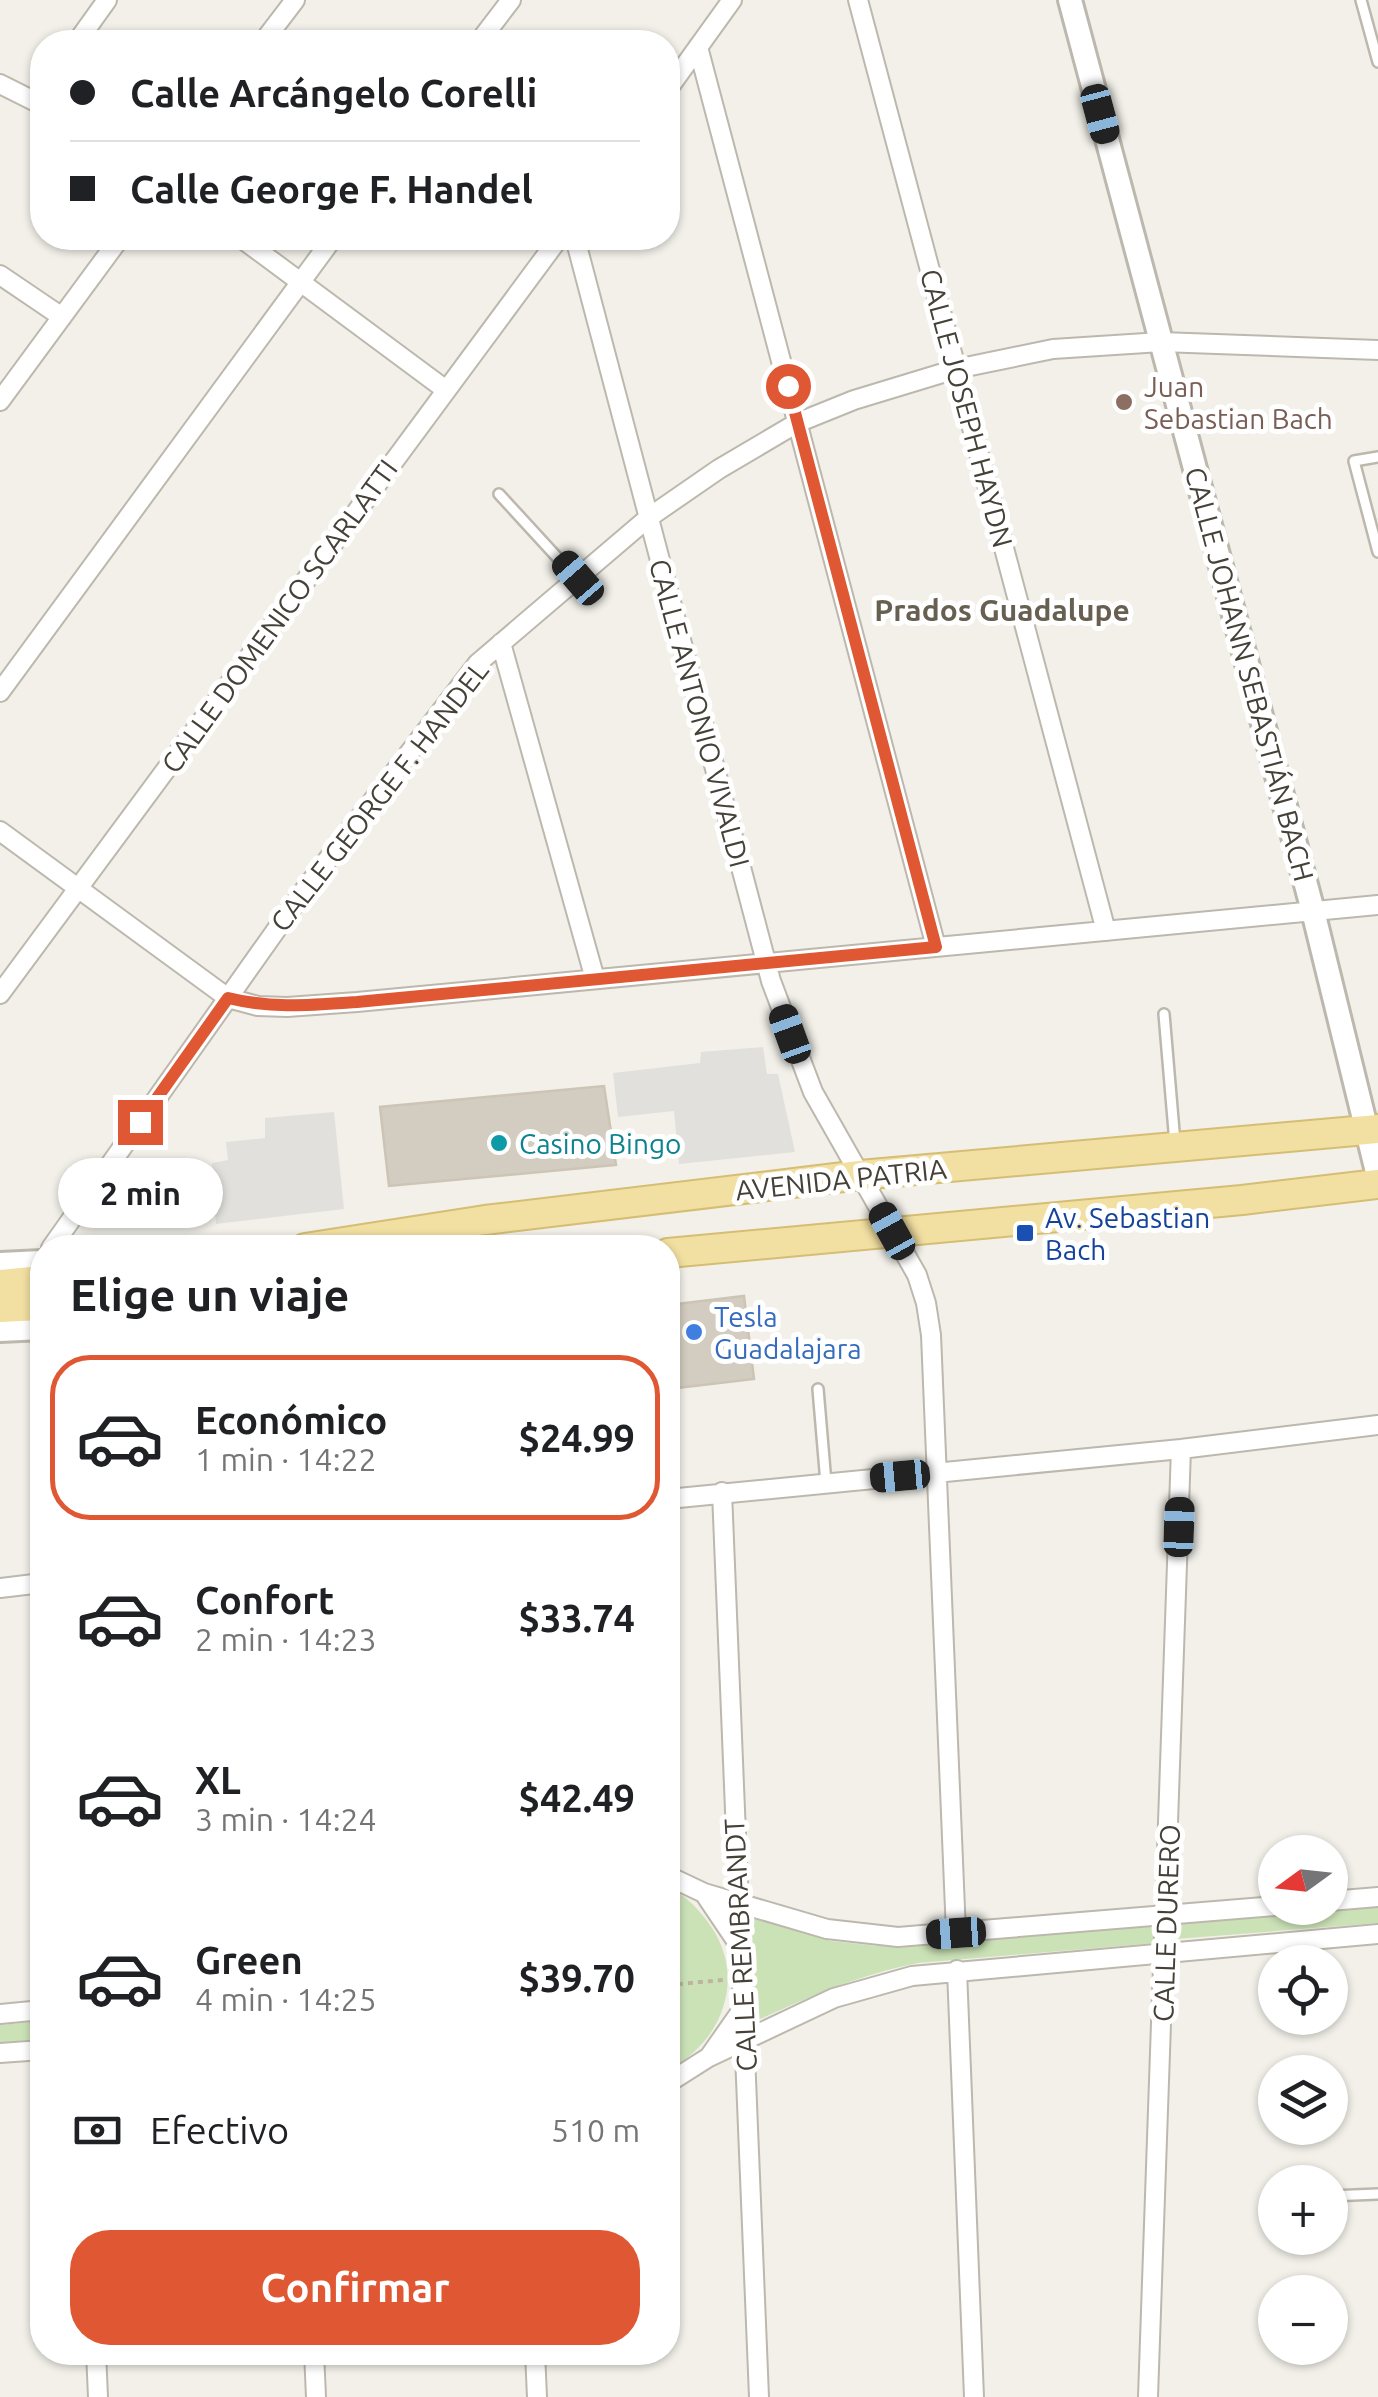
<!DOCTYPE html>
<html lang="es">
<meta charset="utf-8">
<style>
body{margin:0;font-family:Ubuntu,sans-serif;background:#f2f2f2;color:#202124;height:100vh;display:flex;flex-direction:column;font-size:38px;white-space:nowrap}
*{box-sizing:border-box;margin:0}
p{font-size:32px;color:#757577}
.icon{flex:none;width:55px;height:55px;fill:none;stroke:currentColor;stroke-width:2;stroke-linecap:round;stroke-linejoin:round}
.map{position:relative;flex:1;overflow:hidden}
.sheet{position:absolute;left:30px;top:1235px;width:650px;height:1130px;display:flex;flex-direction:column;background:#fff;border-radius:40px;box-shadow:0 2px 8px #0004}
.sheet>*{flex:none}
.hud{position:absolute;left:30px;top:30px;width:650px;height:220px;border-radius:40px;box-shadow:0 2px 8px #0004;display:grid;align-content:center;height:220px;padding:0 40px;background:#fff}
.needle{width:65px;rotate:255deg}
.controls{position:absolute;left:1258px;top:1835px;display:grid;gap:20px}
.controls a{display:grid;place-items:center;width:90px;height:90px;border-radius:50%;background:#fff;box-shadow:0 2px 8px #0004;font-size:50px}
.end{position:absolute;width:45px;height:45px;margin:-22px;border:12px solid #e05833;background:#fff;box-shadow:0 0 0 5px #fff}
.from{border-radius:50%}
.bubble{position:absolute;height:70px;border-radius:35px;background:#fff;box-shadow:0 2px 8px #0004;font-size:32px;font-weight:700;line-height:70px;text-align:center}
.car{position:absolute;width:30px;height:60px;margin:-30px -15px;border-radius:12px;box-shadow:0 0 8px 2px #0007;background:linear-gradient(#222 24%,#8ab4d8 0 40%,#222 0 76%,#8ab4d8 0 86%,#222 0)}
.hud b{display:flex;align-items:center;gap:35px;height:95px;font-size:38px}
.hud b+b{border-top:2px solid #e0e0e0}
.hud i{width:25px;height:25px;background:#202124}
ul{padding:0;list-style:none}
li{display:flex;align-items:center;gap:30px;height:165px;margin:0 20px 15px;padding:0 20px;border:5px solid transparent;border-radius:40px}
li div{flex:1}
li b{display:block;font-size:38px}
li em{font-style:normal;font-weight:700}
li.selected{border-color:#e05833}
li>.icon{width:90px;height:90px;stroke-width:1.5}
h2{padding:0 40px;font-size:45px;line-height:120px}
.pay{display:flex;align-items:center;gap:25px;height:110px;padding:0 40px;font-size:38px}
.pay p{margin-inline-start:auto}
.action{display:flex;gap:20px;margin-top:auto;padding:20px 40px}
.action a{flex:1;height:115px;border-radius:40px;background:#e05833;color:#fff;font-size:40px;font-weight:700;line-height:115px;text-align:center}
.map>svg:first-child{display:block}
.green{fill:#cbe2b7}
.parking{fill:#e1e0dd}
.building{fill:#d3ccc0;stroke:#ccc4b4;stroke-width:2.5}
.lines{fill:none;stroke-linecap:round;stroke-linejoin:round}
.service-casing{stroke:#bdb8ad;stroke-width:14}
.minor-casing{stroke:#bdb8ad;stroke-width:22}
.tertiary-casing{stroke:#bdb8ad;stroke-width:28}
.primary-casing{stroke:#d5be74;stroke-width:32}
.path{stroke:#bdb4a0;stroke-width:4;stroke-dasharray:5 5;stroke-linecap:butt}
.service{stroke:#fff;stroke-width:9}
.minor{stroke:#fff;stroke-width:18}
.tertiary{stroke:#fff;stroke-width:22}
.primary{stroke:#f2e0a2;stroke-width:28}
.route{stroke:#e05833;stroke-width:12}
.education-dot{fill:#8d6e63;stroke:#fff;stroke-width:4}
.culture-dot{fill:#0f9aa8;stroke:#fff;stroke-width:4}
.transit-dot{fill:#1a4fb4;stroke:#fff;stroke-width:4}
.shop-dot{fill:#3f7fe0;stroke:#fff;stroke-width:4}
.labels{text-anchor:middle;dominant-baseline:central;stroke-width:10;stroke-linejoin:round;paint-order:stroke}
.education-label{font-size:28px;fill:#785e54;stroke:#fff;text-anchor:start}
.street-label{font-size:28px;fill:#454138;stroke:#fff}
.culture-label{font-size:28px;fill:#0d838f;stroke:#fff;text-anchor:start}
.transit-label{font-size:28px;fill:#164399;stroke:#fff;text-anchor:start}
.shop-label{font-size:28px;fill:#366cbe;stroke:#fff;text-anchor:start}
.neighbourhood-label{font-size:30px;font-weight:bold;fill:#675f51;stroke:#fff}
</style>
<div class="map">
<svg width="1378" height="2397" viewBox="0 0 1378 2397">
<rect width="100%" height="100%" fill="#f2f0e9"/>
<!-- green -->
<path class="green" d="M668,1888c15,5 26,17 36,29 45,54 22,123 -36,153z
M1378,1906v17l-202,16 3,-17z
M749,1916l82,25 47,5 279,-22 -1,19 -238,20c-60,12 -107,33 -162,58z
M42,2021v22l-42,3v-21z"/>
<!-- parking -->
<path class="parking" d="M763,1047l4,27h11l17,78 -116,12 -5,-53 -56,6 -5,-44 87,-10 1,-11z
M334,1112l10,97 -128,15 -4,-61 16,-3 -2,-18 39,-4v-20z"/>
<!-- building -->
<path class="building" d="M604,1086l12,79 -227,21 -9,-79z
M744,1296l10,83 -86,10v-84z"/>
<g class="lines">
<!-- service casing -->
<g class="service-casing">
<path id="service" d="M1361,0l17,62
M1378,457l-24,4 24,91
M499,494l78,85
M1164,1014l11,129
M818,1389l8,94
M1330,2196l48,-2"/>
</g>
<!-- minor casing -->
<g class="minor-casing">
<path id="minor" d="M858,0l248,931
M77,42l30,-42
M263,42l32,-42
M479,42l32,-42
M698,47l238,900
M0,84l42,21
M668,89l64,-89
M241,238l205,152
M575,238l196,743 42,111 104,183 9,28 5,32 25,598
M0,275l62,42
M0,401l120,-163
M501,643l94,336
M0,692l333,-454
M0,831l228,167 30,8 29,1 70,-5 1021,-97
M0,994l559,-756
M51,1248l252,-356 175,-229 170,-145 71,-49 78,-46 57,-23 102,-31 97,-20 108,-7 217,8
M722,1492l37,905
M668,1499l513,-50 197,-24
M0,1588l42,-5
M668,1876l36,17 33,49
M704,1893l123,36 71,8 377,-31
M1330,1901l48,-4
M957,1970l17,427
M0,2014l42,-4
M0,2053l42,-3
M709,2057l125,-59 78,-22 466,-42
M668,2083l41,-26 35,-50
M96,2352l2,45
M314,2352l2,45
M535,2352l2,45
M1148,2397l33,-948"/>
</g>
<!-- tertiary casing -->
<g class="tertiary-casing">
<path id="tertiary" d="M1070,0l243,911 65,265
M0,1264l42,-2
M0,1330l42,-2"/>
</g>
<!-- primary casing -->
<g class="primary-casing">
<path id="primary" d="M305,1248l180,-28 375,-45 518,-46
M668,1253l574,-53 136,-16
M0,1284l42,-4
M0,1308l42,-2"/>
</g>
<!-- path -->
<path class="path" d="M668,1985l55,-5"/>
<!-- service -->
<use href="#service" class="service"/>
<!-- minor -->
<use href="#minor" class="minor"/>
<!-- tertiary -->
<use href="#tertiary" class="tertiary"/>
<!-- primary -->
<use href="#primary" class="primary"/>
</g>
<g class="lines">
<!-- route -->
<path class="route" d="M140,1122l88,-124c44,11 84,7 129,4l579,-55 -148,-561"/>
</g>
<!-- markers -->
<circle class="education-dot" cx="1124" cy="402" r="10"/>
<circle class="culture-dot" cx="499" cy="1143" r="10"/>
<rect class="transit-dot" x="1015" y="1223" width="20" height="20" rx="5"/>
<circle class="shop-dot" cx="694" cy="1332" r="10"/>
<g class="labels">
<!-- education labels -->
<g class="education-label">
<text x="1144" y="386">Juan<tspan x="1144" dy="32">Sebastian Bach</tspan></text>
</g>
<!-- street labels -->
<g class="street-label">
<text transform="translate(967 408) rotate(75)">CALLE JOSEPH HAYDN</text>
<text transform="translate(279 616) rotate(-54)">CALLE DOMENICO SCARLATTI</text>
<text transform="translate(1250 674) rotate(75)">CALLE JOHANN SEBASTIÁN BACH</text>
<text transform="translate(700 713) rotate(75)">CALLE ANTONIO VIVALDI</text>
<text transform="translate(379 796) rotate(-52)">CALLE GEORGE F. HANDEL</text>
<text transform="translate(841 1179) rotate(-6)">AVENIDA PATRIA</text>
<text transform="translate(1166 1923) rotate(-88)">CALLE DURERO</text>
<text transform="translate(740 1945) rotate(-93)">CALLE REMBRANDT</text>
</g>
<!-- culture labels -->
<g class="culture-label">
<text x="519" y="1143">Casino Bingo</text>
</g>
<!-- transit labels -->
<g class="transit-label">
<text x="1045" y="1217">Av. Sebastian<tspan x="1045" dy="32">Bach</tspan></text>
</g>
<!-- shop labels -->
<g class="shop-label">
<text x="714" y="1316">Tesla<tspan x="714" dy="32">Guadalajara</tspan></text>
</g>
<!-- neighbourhood labels -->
<g class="neighbourhood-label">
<text x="1002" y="610">Prados Guadalupe</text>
</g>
</g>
</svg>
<div class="controls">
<a><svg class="needle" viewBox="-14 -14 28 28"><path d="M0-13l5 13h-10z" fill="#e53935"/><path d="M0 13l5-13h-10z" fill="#757577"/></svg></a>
<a><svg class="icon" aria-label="locate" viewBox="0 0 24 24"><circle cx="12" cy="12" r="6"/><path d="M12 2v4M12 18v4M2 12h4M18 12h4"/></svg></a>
<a><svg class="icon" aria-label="layers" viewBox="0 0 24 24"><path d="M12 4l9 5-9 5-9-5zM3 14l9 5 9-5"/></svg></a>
<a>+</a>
<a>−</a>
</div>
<i class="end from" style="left:788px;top:386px"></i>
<i class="end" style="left:140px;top:1122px"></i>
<div class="bubble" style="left:58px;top:1158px;width:165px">2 min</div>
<i class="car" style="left:1100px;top:114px;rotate:165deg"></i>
<i class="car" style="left:578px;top:578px;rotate:319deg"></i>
<i class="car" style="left:790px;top:1034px;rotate:340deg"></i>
<i class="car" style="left:892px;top:1231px;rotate:331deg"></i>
<i class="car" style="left:900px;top:1476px;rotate:265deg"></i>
<i class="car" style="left:1179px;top:1527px;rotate:2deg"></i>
<i class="car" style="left:956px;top:1933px;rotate:266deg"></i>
<div class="hud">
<b><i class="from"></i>Calle Arcángelo Corelli</b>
<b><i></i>Calle George F. Handel</b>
</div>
<section class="sheet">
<h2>Elige un viaje</h2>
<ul>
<li class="selected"><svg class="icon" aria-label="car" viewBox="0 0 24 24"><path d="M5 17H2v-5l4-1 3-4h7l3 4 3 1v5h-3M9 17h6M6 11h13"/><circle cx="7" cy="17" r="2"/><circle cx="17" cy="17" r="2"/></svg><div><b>Económico</b><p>1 min · 14:22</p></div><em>$24.99</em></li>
<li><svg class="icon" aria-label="car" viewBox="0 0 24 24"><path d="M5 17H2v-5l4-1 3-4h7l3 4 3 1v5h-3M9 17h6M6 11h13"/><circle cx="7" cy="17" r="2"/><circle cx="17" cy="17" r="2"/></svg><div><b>Confort</b><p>2 min · 14:23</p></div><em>$33.74</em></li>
<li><svg class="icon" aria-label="car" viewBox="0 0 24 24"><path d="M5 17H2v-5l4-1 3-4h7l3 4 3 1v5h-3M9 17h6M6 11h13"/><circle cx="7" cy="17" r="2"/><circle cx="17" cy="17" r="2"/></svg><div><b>XL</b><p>3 min · 14:24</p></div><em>$42.49</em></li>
<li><svg class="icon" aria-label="car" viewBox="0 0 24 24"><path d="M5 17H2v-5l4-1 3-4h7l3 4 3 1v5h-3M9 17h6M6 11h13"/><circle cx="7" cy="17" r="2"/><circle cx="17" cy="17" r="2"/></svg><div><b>Green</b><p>4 min · 14:25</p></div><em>$39.70</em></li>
</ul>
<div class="pay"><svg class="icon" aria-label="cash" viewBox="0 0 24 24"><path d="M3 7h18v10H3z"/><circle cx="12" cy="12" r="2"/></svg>Efectivo<p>510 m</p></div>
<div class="action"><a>Confirmar</a></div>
</section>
</div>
